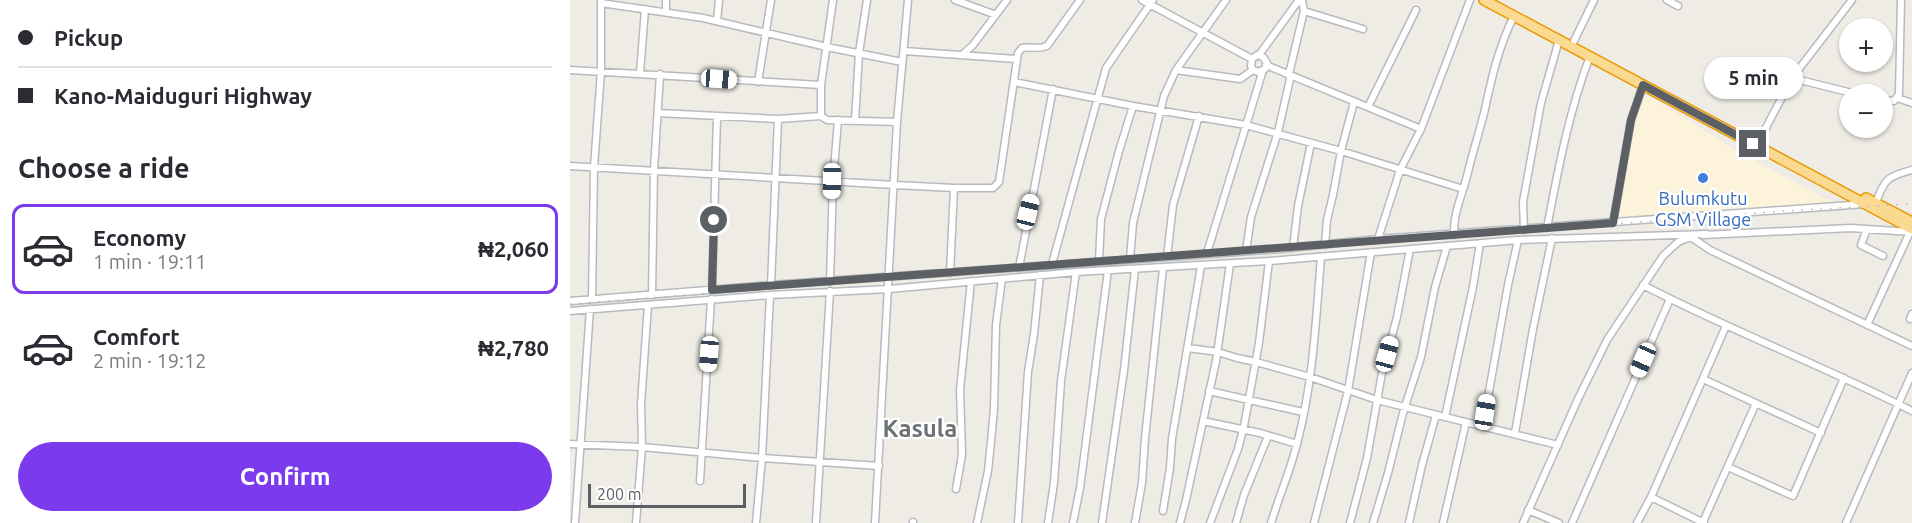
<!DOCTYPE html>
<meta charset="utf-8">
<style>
body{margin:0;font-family:Ubuntu,sans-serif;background:#f7f7f7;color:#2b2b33;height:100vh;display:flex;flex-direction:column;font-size:22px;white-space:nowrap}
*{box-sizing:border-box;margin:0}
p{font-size:20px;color:#7c7c81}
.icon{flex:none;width:33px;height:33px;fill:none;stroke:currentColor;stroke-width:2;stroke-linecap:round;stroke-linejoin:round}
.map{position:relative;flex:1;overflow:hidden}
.side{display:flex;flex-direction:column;background:#fff;width:570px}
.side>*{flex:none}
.banner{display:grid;align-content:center;height:132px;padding:0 18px;background:#fff}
.controls{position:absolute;left:1269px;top:18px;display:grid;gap:12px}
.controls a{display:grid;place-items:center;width:54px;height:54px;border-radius:50%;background:#fff;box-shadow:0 2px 4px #0004;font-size:30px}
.scale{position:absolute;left:18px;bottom:15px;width:158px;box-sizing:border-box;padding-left:6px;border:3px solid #5c6064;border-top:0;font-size:16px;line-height:21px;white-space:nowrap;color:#5c6064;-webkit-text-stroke:4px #fff;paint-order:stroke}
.end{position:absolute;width:27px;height:27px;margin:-14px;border:8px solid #5c6064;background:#fff;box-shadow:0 0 0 3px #fff}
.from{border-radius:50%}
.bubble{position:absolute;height:42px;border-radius:21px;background:#fff;box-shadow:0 2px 4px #0004;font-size:20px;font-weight:700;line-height:42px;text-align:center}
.car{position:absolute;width:18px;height:36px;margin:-18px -9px;border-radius:8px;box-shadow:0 0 4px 2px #0007;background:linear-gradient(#fff 24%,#345 0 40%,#fff 0 76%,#345 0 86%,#fff 0)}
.banner b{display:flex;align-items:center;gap:21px;height:57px;font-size:22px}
.banner b+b{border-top:2px solid #e1e1e2}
.banner i{width:15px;height:15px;background:#2b2b33}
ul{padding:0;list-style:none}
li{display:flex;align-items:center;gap:18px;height:90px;margin:0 12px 9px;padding:0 6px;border:3px solid transparent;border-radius:12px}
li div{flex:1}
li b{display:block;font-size:22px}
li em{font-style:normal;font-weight:700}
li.on{border-color:#7c3aed}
li>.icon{width:54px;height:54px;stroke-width:1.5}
h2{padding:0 18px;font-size:27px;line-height:72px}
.primary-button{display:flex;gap:12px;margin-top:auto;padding:12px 18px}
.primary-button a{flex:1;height:69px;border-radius:36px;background:#7c3aed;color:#fff;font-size:24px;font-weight:700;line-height:69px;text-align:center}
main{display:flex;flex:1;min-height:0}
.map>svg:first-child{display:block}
.commercial{fill:#fdf3db}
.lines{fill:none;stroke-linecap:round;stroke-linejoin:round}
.minor-casing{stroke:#b7babe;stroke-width:9}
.highway-casing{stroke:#eb9a07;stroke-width:12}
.minor{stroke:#fff;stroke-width:6}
.highway{stroke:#f9da90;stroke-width:9}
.rail{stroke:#b3b4b4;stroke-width:1.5;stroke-dasharray:1.5 8;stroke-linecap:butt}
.route{stroke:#5c6064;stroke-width:8}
.shop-dot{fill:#3f7fe0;stroke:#fff;stroke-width:2}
.labels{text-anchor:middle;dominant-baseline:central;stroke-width:4.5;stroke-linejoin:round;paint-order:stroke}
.shop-label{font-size:18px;fill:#366cbe;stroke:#fff}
.district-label{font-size:24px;font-weight:bold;fill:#6d7276;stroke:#fff}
</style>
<main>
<section class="side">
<div class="banner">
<b><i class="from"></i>Pickup</b>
<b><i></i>Kano-Maiduguri Highway</b>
</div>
<h2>Choose a ride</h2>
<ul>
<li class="on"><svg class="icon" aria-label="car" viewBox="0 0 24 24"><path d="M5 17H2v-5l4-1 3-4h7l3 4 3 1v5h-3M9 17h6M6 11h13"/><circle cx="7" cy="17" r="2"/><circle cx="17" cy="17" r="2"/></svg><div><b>Economy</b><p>1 min · 19:11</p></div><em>₦2,060</em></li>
<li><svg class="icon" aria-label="car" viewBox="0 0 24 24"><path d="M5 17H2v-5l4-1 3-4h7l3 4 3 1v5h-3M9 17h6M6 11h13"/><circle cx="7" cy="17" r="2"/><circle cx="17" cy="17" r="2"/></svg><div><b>Comfort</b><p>2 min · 19:12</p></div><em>₦2,780</em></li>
</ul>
<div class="primary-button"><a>Confirm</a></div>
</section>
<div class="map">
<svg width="1342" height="523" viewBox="0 0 1342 523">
<rect width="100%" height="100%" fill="#eeece4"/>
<!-- commercial -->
<path class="commercial" d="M1080,96l90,57 92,49 -219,21 23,-121z"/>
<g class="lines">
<!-- minor casing -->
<g class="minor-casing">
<path id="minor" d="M385,0l41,15
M572,0l110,59
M1097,0l11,6
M31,3l102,15 124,29 75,15
M96,11v-11
M734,11l59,18
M147,21l2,-21
M1003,43l21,-43
M334,51l112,8
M393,54l10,-9 34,-45
M689,55l40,-55
M696,65l155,64
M0,70l251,15
M606,70l64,9 13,-9 5,2 7,-3 2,-6 -4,-6 -6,-2 -5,4 -1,7 2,4
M70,73l5,-64
M1222,78l64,16
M188,82l13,-82
M444,82l119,24 113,19 95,26 122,38
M1327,98l15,5
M1312,100l12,1 5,-7 2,-94
M798,107l48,-97
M88,113l120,6 43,-3 6,4 70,2
M251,116v-31l12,-85
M285,121l4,-68 8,-53
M1189,141l33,-63 60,-78
M0,166l325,19 59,3h39l6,-6 19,-129 4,-5c9,-2 16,2 25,-2l33,-46
M1305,203h1c8,-24 12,-27 36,-33
M1043,223l18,-103 12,-35
M977,228c11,-58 22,-117 43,-172
M1297,229l-6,16 22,11
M954,230l-1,-28 18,-99 18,-63
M884,235c-1,-23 9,-41 14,-63 5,-21 12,-42 17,-63 7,-33 14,-63 29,-93
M1133,235l148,-7 61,4
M1121,237l19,13 202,96
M808,239l22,-69 21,-41 49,-129
M755,245l2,-25 6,-25 8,-44 13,-49
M723,248l5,-42 13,-63
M676,251l5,-34 27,-85 12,-53 -1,-5 15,-63 -2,-11
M637,253l56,-183
M597,257l6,-52 26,-89
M560,259l3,-36 31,-127 12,-26 50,-70
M529,261l2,-42 18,-68 14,-45
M482,264l54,-196 47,-68
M449,268l34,-179
M380,273l4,-85
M260,282l3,-101 5,-61
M201,285l7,-166
M1073,285c88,46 181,81 269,126
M142,290l5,-173
M82,295l2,-125 6,-96
M22,299l2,-132 7,-96v-70
M0,301l201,-16 508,-36 99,-10 487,-35
M0,311l200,-16 119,-6 187,-17 193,-11 249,-21 189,-6
M1340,319l2,-5
M1297,325l43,-93
M618,348l30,4 19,6 19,4 54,15 67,23 181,45
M1133,379l118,54
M639,391l94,21
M875,417l28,-130 7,-44
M633,421l57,12 37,11
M913,425l25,-140 10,-45
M945,433l18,-104 19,-91
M0,444l72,3 120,11 117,8
M1158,467l65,29 51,-118
M130,481l11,-182
M386,489l6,-34 -2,-65 11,-109
M1081,497l53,26
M958,510l31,13
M593,511l7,-43 2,-29 29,-173
M1133,522l53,-119
M5,523l15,-214
M66,523l6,-76 -1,-43 7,-99
M186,523l6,-65 8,-163
M246,523l14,-232
M305,523l22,-401 11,-122
M343,523v-1
M407,523l11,-52 3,-29 3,-34 2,-83 6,-46
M448,523l10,-151 6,-38 6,-59
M478,523l6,-40 7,-102 15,-109
M503,523l7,-35 28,-218
M532,523l22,-153 11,-101
M565,523l7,-40 3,-45 18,-170
M610,523l6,-23 30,-139 14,-97
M640,523l28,-74 6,-23 15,-83 10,-82
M666,523l8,-28 24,-59
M701,523c8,-26 19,-52 26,-79 16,-60 19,-125 24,-187
M744,523l34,-132 23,-139
M780,523l17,-65 15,-85 15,-56 13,-68
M803,523l15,-50 15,-60 18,-56 14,-70 12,-41
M839,523l13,-58 14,-50
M873,523l23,-101
M953,523l55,-124 29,-59 56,-84 15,-14 12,-5
M1002,523l98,-224
M1067,523l14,-26 75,-171
M1276,523l66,-150"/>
</g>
<!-- highway casing -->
<g class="highway-casing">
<path id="highway" d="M914,0l428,229
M1296,198l46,24"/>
</g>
<!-- minor -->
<use href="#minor" class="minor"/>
<!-- highway -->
<use href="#highway" class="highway"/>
<!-- rail -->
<path class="rail" d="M0,304l1213,-93 129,-7"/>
</g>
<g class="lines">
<!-- route -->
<path class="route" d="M144,220l-2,70 901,-67 18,-103 12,-35 110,59"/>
</g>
<!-- markers -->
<circle class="shop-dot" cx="1133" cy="178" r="6"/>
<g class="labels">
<!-- shop labels -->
<g class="shop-label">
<text x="1133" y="198">Bulumkutu<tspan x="1133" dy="21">GSM Village</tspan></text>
</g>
<!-- district labels -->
<g class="district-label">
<text x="350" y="428">Kasula</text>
</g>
</g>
</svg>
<div class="controls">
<a>+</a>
<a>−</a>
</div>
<div class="scale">200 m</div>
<i class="end from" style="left:144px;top:220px"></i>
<i class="end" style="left:1183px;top:144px"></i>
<div class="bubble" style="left:1134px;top:57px;width:99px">5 min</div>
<i class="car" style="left:149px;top:79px;rotate:94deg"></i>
<i class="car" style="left:262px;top:181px;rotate:181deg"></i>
<i class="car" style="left:458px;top:212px;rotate:14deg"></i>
<i class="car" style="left:139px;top:354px;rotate:185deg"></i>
<i class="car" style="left:817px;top:354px;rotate:15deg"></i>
<i class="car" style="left:1073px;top:360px;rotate:204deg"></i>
<i class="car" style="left:915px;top:412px;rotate:9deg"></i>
</div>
</main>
